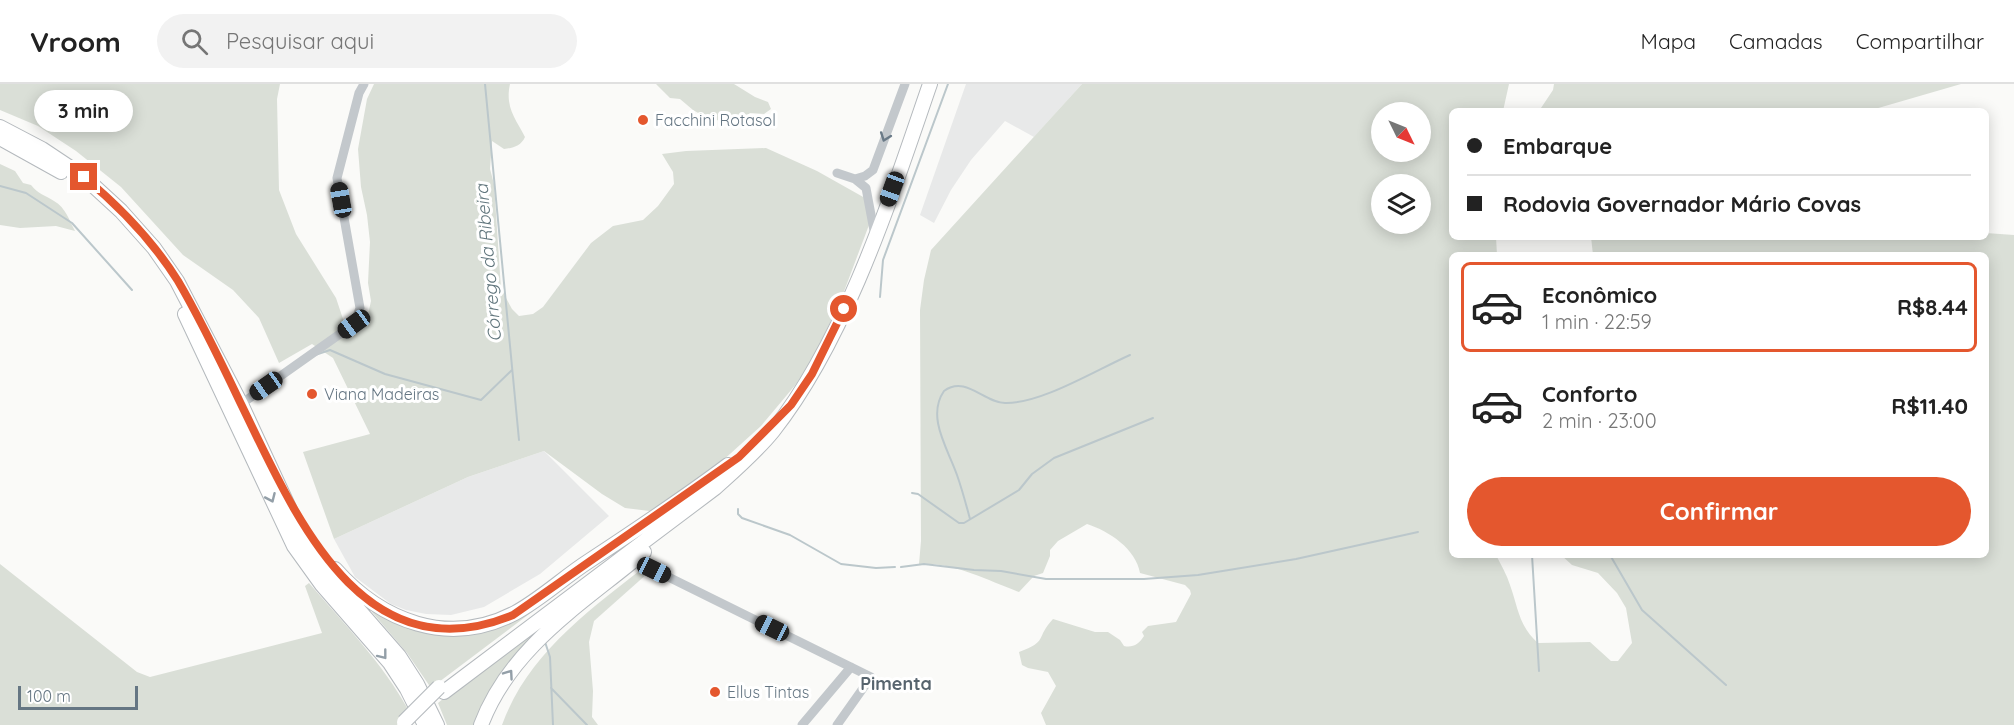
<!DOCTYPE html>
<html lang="pt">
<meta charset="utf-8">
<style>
body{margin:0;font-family:Quicksand,sans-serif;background:#f2f2f2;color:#222;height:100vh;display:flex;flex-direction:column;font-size:22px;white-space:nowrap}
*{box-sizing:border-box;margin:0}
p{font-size:20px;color:#767676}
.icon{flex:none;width:33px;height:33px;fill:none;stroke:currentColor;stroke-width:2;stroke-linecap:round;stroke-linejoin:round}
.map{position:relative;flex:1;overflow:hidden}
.drawer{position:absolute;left:1449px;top:168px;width:540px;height:306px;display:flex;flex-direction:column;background:#fff;border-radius:9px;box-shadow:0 3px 15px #0003}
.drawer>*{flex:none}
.guide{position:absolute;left:1449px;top:24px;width:540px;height:132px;border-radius:9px;box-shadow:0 3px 15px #0003;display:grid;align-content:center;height:132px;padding:0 18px;background:#fff}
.needle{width:39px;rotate:133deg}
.tools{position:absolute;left:1371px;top:18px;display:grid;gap:12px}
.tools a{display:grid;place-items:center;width:60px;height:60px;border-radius:50%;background:#fff;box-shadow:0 3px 15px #0003;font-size:30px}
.scale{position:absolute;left:18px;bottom:15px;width:120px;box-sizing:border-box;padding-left:6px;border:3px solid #657683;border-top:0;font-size:16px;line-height:21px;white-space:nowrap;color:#657683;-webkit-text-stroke:4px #fff;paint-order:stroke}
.end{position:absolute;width:27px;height:27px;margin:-14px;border:8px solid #e4572e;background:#fff;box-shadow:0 0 0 3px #fff}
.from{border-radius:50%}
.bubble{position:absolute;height:42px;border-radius:21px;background:#fff;box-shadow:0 3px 15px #0003;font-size:20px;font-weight:700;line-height:42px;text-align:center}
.car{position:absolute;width:18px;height:36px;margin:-18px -9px;border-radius:8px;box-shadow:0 0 4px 2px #0007;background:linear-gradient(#222 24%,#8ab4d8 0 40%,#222 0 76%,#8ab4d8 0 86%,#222 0)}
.guide b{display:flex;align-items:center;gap:21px;height:57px;font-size:22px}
.guide b+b{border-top:2px solid #e0e0e0}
.guide i{width:15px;height:15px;background:#222}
ul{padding:10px 0 0;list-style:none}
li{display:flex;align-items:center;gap:18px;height:90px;margin:0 12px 9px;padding:0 6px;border:3px solid transparent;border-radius:9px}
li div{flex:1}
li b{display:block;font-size:22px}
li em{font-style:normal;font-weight:700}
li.active{border-color:#e4572e}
li>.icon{width:54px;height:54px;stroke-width:1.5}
.cta{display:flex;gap:12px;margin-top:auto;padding:12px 18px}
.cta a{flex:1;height:69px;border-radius:36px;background:#e4572e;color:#fff;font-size:24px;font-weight:700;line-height:69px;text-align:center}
header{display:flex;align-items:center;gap:36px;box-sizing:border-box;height:84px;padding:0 30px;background:#fff;border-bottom:2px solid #e0e0e0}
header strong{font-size:28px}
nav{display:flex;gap:33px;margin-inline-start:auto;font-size:21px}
.search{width:420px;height:54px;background:#f2f2f2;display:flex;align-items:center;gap:15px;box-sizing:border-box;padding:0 21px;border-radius:33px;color:#767676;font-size:22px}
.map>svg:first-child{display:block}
.built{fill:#e8e9e9}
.green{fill:#dadfd7;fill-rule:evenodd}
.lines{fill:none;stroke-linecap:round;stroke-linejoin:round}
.stream{stroke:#bbc7cb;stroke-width:2}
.highway-casing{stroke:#b4b9bd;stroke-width:16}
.minor{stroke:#c3c8cc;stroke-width:9}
.highway{stroke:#fff;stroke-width:14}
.highway-bridge-casing{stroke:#b4b9bd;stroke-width:16;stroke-linecap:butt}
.highway-bridge{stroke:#fff;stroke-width:14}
.oneway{stroke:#6a7a87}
.oneway2{stroke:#939fa8}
.route{stroke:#e4572e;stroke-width:8}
.poi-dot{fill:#e4572e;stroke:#fff;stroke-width:2}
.labels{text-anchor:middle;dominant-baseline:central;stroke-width:6;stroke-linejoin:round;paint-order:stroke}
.poi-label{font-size:16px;fill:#657683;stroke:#fff;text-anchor:start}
.water-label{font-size:18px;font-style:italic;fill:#60757c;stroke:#fff}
.neighbourhood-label{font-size:18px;font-weight:bold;fill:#57646e;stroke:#fff}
</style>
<header>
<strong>Vroom</strong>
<div class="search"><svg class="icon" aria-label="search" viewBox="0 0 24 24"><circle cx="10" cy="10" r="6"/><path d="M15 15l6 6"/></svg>Pesquisar aqui</div>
<nav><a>Mapa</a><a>Camadas</a><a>Compartilhar</a></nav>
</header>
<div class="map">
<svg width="2014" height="641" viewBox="0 0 2014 641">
<rect width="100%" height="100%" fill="#fafaf8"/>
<!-- built -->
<path class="built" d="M966,0h116l-48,53 -29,-16 -34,39 -20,30 -17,33 -14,-8z
M544,367l65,65 -69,58 -56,33 -33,8 -25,-1 -20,-4 -15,-6 -36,-27 -21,-38 134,-62z"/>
<!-- green -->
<path class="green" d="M0,0h280l-3,15 2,91 17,44 40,64 8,24 8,5 8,-1 7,-7 4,-18 -3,-18 2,-41 -3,-27 -6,-28 -3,-38 9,-50 7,-15h136c-5,23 5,34 15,53 -4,9 -12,11 -21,12l-12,-8 -2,28 4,15 7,105 11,20 7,7 14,-2 10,-7 48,-64 22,-17 30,-6 15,-14 16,-22 -1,-12 -11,-18 24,-3 80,-3 51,23 48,27 4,27 -29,77 -25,52 -18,29 -36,43 -51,46 -52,40 -33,-4 -23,-14 -58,-43 -76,26 -134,62 -31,-87 67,-18 -37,-76 -21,-14 -33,19 -20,-45 -26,-28 -50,-35 -62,-68 -45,-36 -38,-25 -38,-16z
M656,0h78l21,13 13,5 3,7 -7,5 -14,-1 -5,4 -24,4 -14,-3 -14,-8 -13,-11 -10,-1z
M1082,0h427l-6,27h-51v126h44l1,18h-45v300h44c5,10 11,20 14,30 8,22 9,42 28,58l52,-1 21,19h7l14,-18 -6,-35 -9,-15 -19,-20 -26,-8 -11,-10h425v-300h-393l-2,-18h395v-4l28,2v490h-968l-5,-12 15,-27 -8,-14 -20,-4 -6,-3 -3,-13c30,-11 16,-14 34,-33l42,13h13l12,8 4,6c9,2 15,-2 20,-10l-2,-4 6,-6 28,-4 15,-28 -1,-4 -5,-5 -45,-12c-4,-24 -31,-42 -53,-49l-29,17 -8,9v6l-7,17 -9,3 -15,16c-33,-12 -65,-30 -100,-28l2,-23 -1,-231 4,-30 7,-30zM1382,28h38v40h-38zM1382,100h38v40h-38z
M1554,0h407l-93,27h-329l14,-21z
M0,80l15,7 8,12 8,2c7,9 14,10 23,16 12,7 15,19 21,30l-19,-5 -36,2 -20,-3z
M602,475l-171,129 -24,-35 -35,-41 3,-3 99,21z
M0,480l137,108 13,5 172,-44 -17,-47 4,-3c36,42 73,79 100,128l-12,14h-397z
M648,480l11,9h-11l-54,48 -5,21 4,49 -1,26 6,8h-96c26,-72 88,-115 146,-161z
M563,527l-85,114h-31l-9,-22 24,-20z"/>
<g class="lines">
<!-- stream -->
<path class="stream" d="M485,0l34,356
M0,102l26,7 46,30 60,67
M880,213l3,-37 65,-176
M315,271l15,-5 55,24 96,26 31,-30
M912,409l6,1 41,29h5l55,-33 13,-16 22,-16 99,-40
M738,425v5l4,4 48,17 51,29 35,4 19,-1
M970,435c-4,-15 -8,-30 -13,-44 -9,-26 -31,-58 -13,-84 22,-16 40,12 61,12 36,1 91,-33 125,-48
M1532,471l7,116
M1610,471l32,55 84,75
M901,483l23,-3 50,6 27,1 45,8h98l54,-4 98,-16 122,-27
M545,558l5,15 3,68
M551,604l36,37"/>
<!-- highway casing -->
<g class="highway-casing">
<path id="highway" d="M0,43l42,22 42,28 37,34 33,37 23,33 64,123 63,136 27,38 68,78 18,28 20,41
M0,54l61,34
M185,230l109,232 28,39 68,78 17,26 18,36
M335,485c46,52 113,79 180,44 26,-14 49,-36 74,-52 47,-31 94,-62 139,-96
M444,608l271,-204c20,-18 41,-36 58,-57 74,-94 118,-234 157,-347
M481,641c30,-79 101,-121 163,-173"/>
</g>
<!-- minor -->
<path class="minor" d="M837,89l18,6 11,9 9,48
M855,95l10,-3 8,-6 32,-86
M241,320l113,-80 6,-16 -23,-130 22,-85 5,-9
M634,476l237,117 -34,48
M802,641l49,-58"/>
<!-- highway -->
<use href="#highway" class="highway"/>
<!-- highway-bridge casing -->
<g class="highway-bridge-casing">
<path id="highway-bridge" d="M404,638l35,-35"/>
</g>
<!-- highway-bridge -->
<use href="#highway-bridge" class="highway-bridge"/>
</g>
<!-- one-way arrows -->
<defs><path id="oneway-chevron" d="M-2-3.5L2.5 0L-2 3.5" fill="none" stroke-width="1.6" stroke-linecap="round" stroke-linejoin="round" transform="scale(1.5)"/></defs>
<use class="oneway" href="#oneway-chevron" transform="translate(885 53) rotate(110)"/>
<g class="oneway2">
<use href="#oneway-chevron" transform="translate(271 414) rotate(66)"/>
<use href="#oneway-chevron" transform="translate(383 571) rotate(52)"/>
<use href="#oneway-chevron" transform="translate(509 590) rotate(-55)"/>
</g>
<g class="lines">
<!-- route -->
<path class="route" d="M84,93c36,30 69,64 94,104 23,39 43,81 62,121 53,108 120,276 273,213l226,-158 52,-52 21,-31 32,-65"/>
</g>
<!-- markers -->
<g class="poi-dot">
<circle cx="643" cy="36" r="6"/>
<circle cx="312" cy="310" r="6"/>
<circle cx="715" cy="608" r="6"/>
</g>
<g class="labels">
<!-- poi labels -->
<g class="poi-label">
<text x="655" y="36">Facchini Rotasol</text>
<text x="324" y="310">Viana Madeiras</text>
<text x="727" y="608">Ellus Tintas</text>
</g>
<!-- water labels -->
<g class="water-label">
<text transform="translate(488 179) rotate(-95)">Córrego da Ribeira</text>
</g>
<!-- neighbourhood labels -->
<g class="neighbourhood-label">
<text x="896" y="599">Pimenta</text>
</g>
</g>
</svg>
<div class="tools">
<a><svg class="needle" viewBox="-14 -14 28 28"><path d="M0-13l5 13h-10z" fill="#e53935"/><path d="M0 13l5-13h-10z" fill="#767676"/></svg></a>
<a><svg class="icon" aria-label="layers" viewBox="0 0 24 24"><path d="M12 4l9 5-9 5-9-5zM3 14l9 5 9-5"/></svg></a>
</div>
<div class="scale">100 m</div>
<i class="end from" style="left:844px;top:225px"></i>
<i class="end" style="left:84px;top:93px"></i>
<div class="bubble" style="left:34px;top:6px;width:99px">3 min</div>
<i class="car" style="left:892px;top:105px;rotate:200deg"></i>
<i class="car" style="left:341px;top:116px;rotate:350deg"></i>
<i class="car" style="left:354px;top:240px;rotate:234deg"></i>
<i class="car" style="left:266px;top:302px;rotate:235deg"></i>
<i class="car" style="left:654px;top:486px;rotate:116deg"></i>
<i class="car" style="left:772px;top:544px;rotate:296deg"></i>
<div class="guide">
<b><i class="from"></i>Embarque</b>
<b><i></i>Rodovia Governador Mário Covas</b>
</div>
<section class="drawer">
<ul>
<li class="active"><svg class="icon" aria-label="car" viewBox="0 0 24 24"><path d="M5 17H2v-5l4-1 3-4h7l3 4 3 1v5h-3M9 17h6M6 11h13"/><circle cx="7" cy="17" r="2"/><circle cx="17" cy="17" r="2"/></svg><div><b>Econômico</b><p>1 min · 22:59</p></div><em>R$8.44</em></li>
<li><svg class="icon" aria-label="car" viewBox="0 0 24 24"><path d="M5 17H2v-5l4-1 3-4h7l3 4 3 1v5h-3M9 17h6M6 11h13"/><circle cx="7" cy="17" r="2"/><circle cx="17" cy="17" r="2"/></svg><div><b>Conforto</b><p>2 min · 23:00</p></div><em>R$11.40</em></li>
</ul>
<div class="cta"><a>Confirmar</a></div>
</section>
</div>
